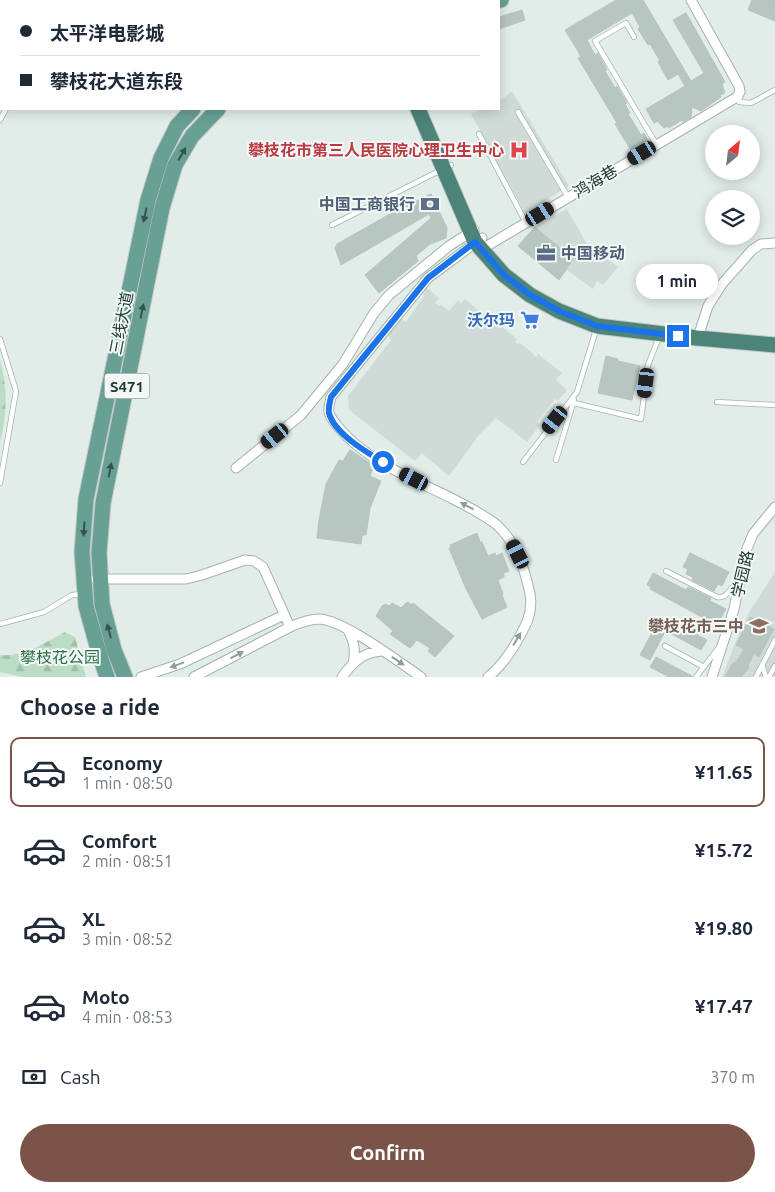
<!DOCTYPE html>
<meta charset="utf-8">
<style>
body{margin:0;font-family:Ubuntu,"Noto Sans SC",sans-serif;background:#f6f6f7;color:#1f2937;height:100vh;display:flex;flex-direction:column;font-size:19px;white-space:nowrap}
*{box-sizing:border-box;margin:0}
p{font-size:16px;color:#747a83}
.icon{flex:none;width:28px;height:28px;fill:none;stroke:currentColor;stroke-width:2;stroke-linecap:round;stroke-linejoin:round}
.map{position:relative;height:677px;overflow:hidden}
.sheet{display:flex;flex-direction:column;background:#fff;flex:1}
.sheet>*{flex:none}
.guide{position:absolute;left:0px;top:0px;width:500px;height:110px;box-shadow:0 2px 12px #0003;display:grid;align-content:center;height:110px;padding:0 20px;background:#fff}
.needle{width:32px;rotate:28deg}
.tools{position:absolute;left:705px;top:125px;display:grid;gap:10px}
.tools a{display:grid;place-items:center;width:55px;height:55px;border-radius:50%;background:#fff;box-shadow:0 2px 12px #0003;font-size:25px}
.end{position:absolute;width:22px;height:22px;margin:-11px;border:6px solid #1a73e8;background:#fff;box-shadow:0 0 0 2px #fff}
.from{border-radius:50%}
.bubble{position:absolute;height:35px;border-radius:18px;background:#fff;box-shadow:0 2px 12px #0003;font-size:16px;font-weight:700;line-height:35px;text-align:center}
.car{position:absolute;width:15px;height:30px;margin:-15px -8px;border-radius:6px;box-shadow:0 0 4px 1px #0007;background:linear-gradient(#222 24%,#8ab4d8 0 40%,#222 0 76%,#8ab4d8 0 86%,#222 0)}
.guide b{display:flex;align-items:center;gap:18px;height:48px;font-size:19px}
.guide b+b{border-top:1px solid #e0e1e3}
.guide i{width:12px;height:12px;background:#1f2937}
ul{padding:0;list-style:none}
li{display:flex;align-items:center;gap:15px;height:70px;margin:0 10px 8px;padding:0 10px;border:2px solid transparent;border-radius:10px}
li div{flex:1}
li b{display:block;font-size:19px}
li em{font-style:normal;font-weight:700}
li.current{border-color:#7c5349}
li>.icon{width:45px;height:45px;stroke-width:1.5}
h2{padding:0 20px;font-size:22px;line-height:60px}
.pay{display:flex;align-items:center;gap:12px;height:55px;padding:0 20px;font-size:19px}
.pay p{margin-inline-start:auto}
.button{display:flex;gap:10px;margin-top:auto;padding:10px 20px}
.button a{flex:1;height:58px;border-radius:30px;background:#7c5349;color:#fff;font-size:20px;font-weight:700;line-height:58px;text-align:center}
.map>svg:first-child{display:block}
.built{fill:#d0dbd7}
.forest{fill:url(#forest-firs)}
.building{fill:#b7c6c1;stroke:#b4c5bf}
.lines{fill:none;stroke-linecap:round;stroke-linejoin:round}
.service-casing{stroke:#a5b4af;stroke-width:6}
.minor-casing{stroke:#a5b4af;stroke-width:11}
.primary-casing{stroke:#c1c8c7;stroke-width:17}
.trunk-casing{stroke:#c1c8c7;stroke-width:17}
.service{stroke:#fff;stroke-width:4.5}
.minor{stroke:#fff;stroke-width:9}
.primary{stroke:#68a094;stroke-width:15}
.trunk{stroke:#4c8479;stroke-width:15}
.oneway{fill:#34554e}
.oneway2{fill:#909e9a}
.route{stroke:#1a73e8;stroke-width:6}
.labels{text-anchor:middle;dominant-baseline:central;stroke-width:4;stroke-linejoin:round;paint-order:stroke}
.shield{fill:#f2f8f5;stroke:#60746f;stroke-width:1}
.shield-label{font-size:15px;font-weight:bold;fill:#223c36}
.health-label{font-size:16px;font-weight:bold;fill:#be3a42;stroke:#f2f8f5;text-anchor:end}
.street-label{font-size:16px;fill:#223c36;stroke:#f2f8f5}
.service-label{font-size:16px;font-weight:bold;fill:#4e5e75;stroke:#f2f8f5;text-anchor:end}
.shop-label{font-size:16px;font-weight:bold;fill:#366cbe;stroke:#f2f8f5;text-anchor:end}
.education-label{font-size:16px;font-weight:bold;fill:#785e54;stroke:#f2f8f5;text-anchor:end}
.park-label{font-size:16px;fill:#2e714b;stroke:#f2f8f5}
</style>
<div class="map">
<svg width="775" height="677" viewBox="0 0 775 677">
<defs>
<pattern id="forest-firs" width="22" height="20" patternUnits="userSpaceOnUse" patternTransform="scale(1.25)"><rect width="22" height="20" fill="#bbdcc5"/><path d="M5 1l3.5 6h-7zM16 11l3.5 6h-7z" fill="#a0beaa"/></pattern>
</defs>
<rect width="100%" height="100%" fill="#e2ece8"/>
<!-- built -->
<path class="built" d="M512,91l57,95 -44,27 -54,-99 12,-5h16v-7z
M567,209l20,35 31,23 -15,18 -6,-4 -4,8 -26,-19 -8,10 -41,-34 17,-19z
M427,288l12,10 -4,5 4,3 2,-1 8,6 9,-11 3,3 4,-4 14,12 -3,4 4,3 5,-5 32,26 -2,3 3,2 2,-1 14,11 -1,1 3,2 2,-3 24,19 -6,7 11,10 -9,11 -3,-2 -18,23 3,3 -13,17 -31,-24 -17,17 -30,41 -27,-23 -7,8 -66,-51 -1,-14 43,-56 -3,-5 12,-17 6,4 18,-26 -1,-2z
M775,572v105h-53l14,-36 14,-30z"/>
<!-- forest -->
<path class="forest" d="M0,360c8,28 7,54 0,82z
M65,632l10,5 11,40h-62l-24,-5v-17c25,2 44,-12 65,-23z"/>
<!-- building -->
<path class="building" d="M616,0h27l48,81 13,-8 -31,-53 13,-7 39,69 -3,2 3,9 -5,2 1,2 -20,14 -9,-4 -1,10 -8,5 -1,-2 -13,8 -1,-2 -4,2 -7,-7 -3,2 -8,-14 39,-23 -7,-12 -10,6 -10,-18 2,-1 -10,-17 -2,1 -10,-16 2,-2 -8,-14 -45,27 8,15 3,-2 9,17 -2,1 10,17 2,-2 10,17 -2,1 5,9 -2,1 13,21 3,-2 5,9 -17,10 -17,-28 2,-1 -39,-65 3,-1 -2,-4 -14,-23z
M752,0h23v21l-27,-11z
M522,10l3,10 -26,9v-12z
M431,194l16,34 -1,10 -16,6 -14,12 2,5 -39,32 -14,-18 66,-57 -2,-4 -88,51 -6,-17 2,-4 60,-34z
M535,227l38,32 -14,21 -41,-34z
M606,356l12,3v2l22,5 -8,34 -34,-7z
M350,450l24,16 -4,10 11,5 -11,27 -4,27h-4l-1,9 -44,-6 2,-18 7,-36 13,-24 4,1z
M477,533l3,9h2l6,14 7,-3 1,3 6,-3 7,18 -5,2v4l-6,3 5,14 -1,1 5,12 -25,12 -16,-30 -17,-41h2l-1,-3z
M690,553l39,19 -7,14 -4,-2 -4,7 -22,-11 1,-3 -7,-3 2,-5 -5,-2z
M653,573l33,17 2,-3 23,11 -1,3 16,8 -8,14 -4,-2 -1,2 -63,-34 1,-2 -4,-2z
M407,602l5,3 1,-2 41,33 -19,21 -7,-6 2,-3 -13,-8 -7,8 -20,-14 3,-3 -17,-15 6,-10 4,-2 3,2 3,-3 9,5z
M750,617l24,12 -15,28 -5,-3 -6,11 1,3 -8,9h-16l7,-13 5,-3 7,-12 -8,-4z
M673,622l34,18 -6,10 -33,-18z
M657,623l10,5 -17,32 -10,-5z
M656,657l36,19v1h-23l-19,-10z"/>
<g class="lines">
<!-- service casing -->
<g class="service-casing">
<path id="service" d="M112,1l4,-1
M634,37l-8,-14 -31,18 61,103
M740,95l-1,7 12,1 24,-13
M518,112l50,85
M0,120l6,-11
M479,134l47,89
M332,225l119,-60
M0,339l16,52 -16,92
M717,402l58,3
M574,403l67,16 7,-54 11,-28
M556,460l18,-60
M523,462l54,-70 19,-62
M666,571l51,26c12,2 12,-11 22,-15
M0,624l44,-12 28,-17 10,-1
M665,646l39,21
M762,665l4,12
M696,677l23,-30
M756,677l19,-37
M769,677l6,-11"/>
</g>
<!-- minor casing -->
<g class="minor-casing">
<path id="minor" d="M482,238l-54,40 -97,119c-1,5 -3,10 -2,15 1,6 6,11 10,16 28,33 74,51 112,70 16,8 32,16 46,27 15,14 22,30 28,49 5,17 9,30 2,48 -9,19 -22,42 -39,55
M487,246l250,-149 3,-5 -1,-6 -48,-86
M700,331l8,-25 14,-22 30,-34 9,-6 14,-1
M236,468l65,-53 42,-51 31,-51 15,-18 60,-49 25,-16
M96,579h90l16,-4 43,-15 9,1 9,6 27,60
M348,630c6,12 8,20 5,33
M141,677l39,-13 104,-49
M194,677l96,-50c9,-4 19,-8 30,-8 25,2 79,43 101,58
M342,677c11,-15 21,-25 40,-26
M712,677l22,-68 12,-58 7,-17 22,-27"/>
</g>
<!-- primary casing -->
<g class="primary-casing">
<path id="primary" d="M336,1l1,-1
M418,1l5,-1
M496,1l5,-1
M107,677l-8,-24 -13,-47 -4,-54 4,-53 62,-299 13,-42 16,-32 16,-17
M125,677l-11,-27 -12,-46 -3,-51 4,-50 59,-295 13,-43 17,-29 26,-27"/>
</g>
<!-- trunk casing -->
<g class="trunk-casing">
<path id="trunk" d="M379,0v1
M392,0l1,1
M418,109l57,133 29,33 26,20 29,16 38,15 100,12 78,7"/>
</g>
<!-- service -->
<use href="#service" class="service"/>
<!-- minor -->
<use href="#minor" class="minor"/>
<!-- primary -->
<use href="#primary" class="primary"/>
<!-- trunk -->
<use href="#trunk" class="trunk"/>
</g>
<!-- one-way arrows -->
<defs><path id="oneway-solid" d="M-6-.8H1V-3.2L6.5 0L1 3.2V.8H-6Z" transform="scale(1.25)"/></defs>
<g class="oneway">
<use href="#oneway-solid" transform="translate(182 154) rotate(-60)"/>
<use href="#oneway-solid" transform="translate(145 215) rotate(102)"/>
<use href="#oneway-solid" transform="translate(142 311) rotate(-79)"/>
<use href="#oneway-solid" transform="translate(110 470) rotate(-79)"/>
<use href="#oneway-solid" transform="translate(84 529) rotate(94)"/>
<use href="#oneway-solid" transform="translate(109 631) rotate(-105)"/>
</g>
<g class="oneway2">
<use href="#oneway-solid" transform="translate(467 506) rotate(-153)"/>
<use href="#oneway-solid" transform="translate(517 639) rotate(-59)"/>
<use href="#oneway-solid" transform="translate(237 655) rotate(-27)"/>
<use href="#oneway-solid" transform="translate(398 661) rotate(34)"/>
<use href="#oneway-solid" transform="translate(177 665) rotate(160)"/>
</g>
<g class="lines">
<!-- route -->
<path class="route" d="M383,462c-17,-10 -49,-29 -54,-49 -1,-6 1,-11 2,-16l97,-119 47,-36 29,33 26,20 29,16 38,15 81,10"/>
</g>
<!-- icons -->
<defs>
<g id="hospital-bare" transform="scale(1.5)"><path d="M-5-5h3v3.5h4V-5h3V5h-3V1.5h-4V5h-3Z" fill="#e0444e" stroke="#f2f8f5" stroke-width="2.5" paint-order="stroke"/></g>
<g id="bank-bare" transform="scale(1.5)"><path d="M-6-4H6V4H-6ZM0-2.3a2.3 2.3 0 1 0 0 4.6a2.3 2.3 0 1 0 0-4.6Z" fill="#5c6f8a" stroke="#f2f8f5" stroke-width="2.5" paint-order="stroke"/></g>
<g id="office-bare" transform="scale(1.5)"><path d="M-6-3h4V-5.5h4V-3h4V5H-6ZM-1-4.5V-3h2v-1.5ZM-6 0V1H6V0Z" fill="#5c6f8a" stroke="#f2f8f5" stroke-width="2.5" paint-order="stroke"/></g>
<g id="supermarket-bare" transform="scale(1.5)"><path d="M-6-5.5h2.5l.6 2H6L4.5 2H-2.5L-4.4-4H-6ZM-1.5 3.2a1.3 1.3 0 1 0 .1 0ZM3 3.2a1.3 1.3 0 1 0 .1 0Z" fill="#3f7fe0" stroke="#f2f8f5" stroke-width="2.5" paint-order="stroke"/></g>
<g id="school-bare" transform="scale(1.5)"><path d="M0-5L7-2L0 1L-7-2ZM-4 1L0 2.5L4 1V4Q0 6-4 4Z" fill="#8d6e63" stroke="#f2f8f5" stroke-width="2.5" paint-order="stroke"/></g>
</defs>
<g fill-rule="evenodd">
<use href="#hospital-bare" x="519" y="150"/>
<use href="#bank-bare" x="430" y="204"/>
<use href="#office-bare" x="546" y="253"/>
<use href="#supermarket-bare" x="530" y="320"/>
<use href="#school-bare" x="759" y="626"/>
</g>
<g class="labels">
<!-- shield labels -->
<rect class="shield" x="104.5" y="373.5" width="45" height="25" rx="4"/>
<g class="shield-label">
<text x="127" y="386">S471</text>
</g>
<!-- health labels -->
<g class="health-label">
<text x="504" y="150">攀枝花市第三人民医院心理卫生中心</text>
</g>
<!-- street labels -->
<g class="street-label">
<text transform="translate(595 181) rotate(-31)">鸿海巷</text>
<text transform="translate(121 323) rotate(-79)">三线大道</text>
<text transform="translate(742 574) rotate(-77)">学园路</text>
</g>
<!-- service labels -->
<g class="service-label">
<text x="415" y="204">中国工商银行</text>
<text x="561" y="253" text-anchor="start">中国移动</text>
</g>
<!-- shop labels -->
<g class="shop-label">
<text x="515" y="320">沃尔玛</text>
</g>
<!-- education labels -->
<g class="education-label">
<text x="744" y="626">攀枝花市三中</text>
</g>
<!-- park labels -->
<g class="park-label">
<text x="60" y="657">攀枝花公园</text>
</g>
</g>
</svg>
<div class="tools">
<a><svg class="needle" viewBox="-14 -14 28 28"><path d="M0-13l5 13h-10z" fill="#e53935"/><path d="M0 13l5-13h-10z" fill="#747a83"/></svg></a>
<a><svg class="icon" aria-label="layers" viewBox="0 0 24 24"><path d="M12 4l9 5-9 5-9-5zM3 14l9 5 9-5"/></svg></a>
</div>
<i class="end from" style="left:383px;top:462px"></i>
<i class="end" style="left:678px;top:336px"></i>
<div class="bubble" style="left:636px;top:264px;width:82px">1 min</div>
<i class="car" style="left:642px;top:153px;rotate:239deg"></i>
<i class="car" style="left:540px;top:214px;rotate:59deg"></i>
<i class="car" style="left:646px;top:383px;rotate:187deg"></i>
<i class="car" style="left:555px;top:420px;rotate:218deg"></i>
<i class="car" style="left:275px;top:436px;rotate:231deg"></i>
<i class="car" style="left:414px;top:479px;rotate:297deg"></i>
<i class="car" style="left:518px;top:554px;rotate:333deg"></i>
<div class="guide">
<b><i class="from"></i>太平洋电影城</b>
<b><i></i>攀枝花大道东段</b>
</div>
</div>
<section class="sheet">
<h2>Choose a ride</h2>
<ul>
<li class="current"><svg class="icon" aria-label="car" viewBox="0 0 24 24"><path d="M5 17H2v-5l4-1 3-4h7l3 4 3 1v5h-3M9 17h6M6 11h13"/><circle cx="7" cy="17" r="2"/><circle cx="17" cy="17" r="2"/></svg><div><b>Economy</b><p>1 min · 08:50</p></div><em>¥11.65</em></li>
<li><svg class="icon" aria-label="car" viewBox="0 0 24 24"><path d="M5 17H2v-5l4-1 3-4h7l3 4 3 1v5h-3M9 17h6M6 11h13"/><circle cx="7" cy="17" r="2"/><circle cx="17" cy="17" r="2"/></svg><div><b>Comfort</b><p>2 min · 08:51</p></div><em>¥15.72</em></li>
<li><svg class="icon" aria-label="car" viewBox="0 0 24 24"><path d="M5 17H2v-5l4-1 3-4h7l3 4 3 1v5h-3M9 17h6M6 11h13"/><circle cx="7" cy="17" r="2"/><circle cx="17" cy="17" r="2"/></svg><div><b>XL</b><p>3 min · 08:52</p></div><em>¥19.80</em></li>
<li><svg class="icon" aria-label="car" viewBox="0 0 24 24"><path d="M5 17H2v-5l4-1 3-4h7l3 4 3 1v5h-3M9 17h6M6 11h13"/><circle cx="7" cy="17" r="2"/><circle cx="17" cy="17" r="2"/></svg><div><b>Moto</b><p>4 min · 08:53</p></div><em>¥17.47</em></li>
</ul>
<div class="pay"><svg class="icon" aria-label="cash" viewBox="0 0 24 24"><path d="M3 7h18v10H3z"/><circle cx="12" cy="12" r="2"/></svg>Cash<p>370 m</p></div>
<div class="button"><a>Confirm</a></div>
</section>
